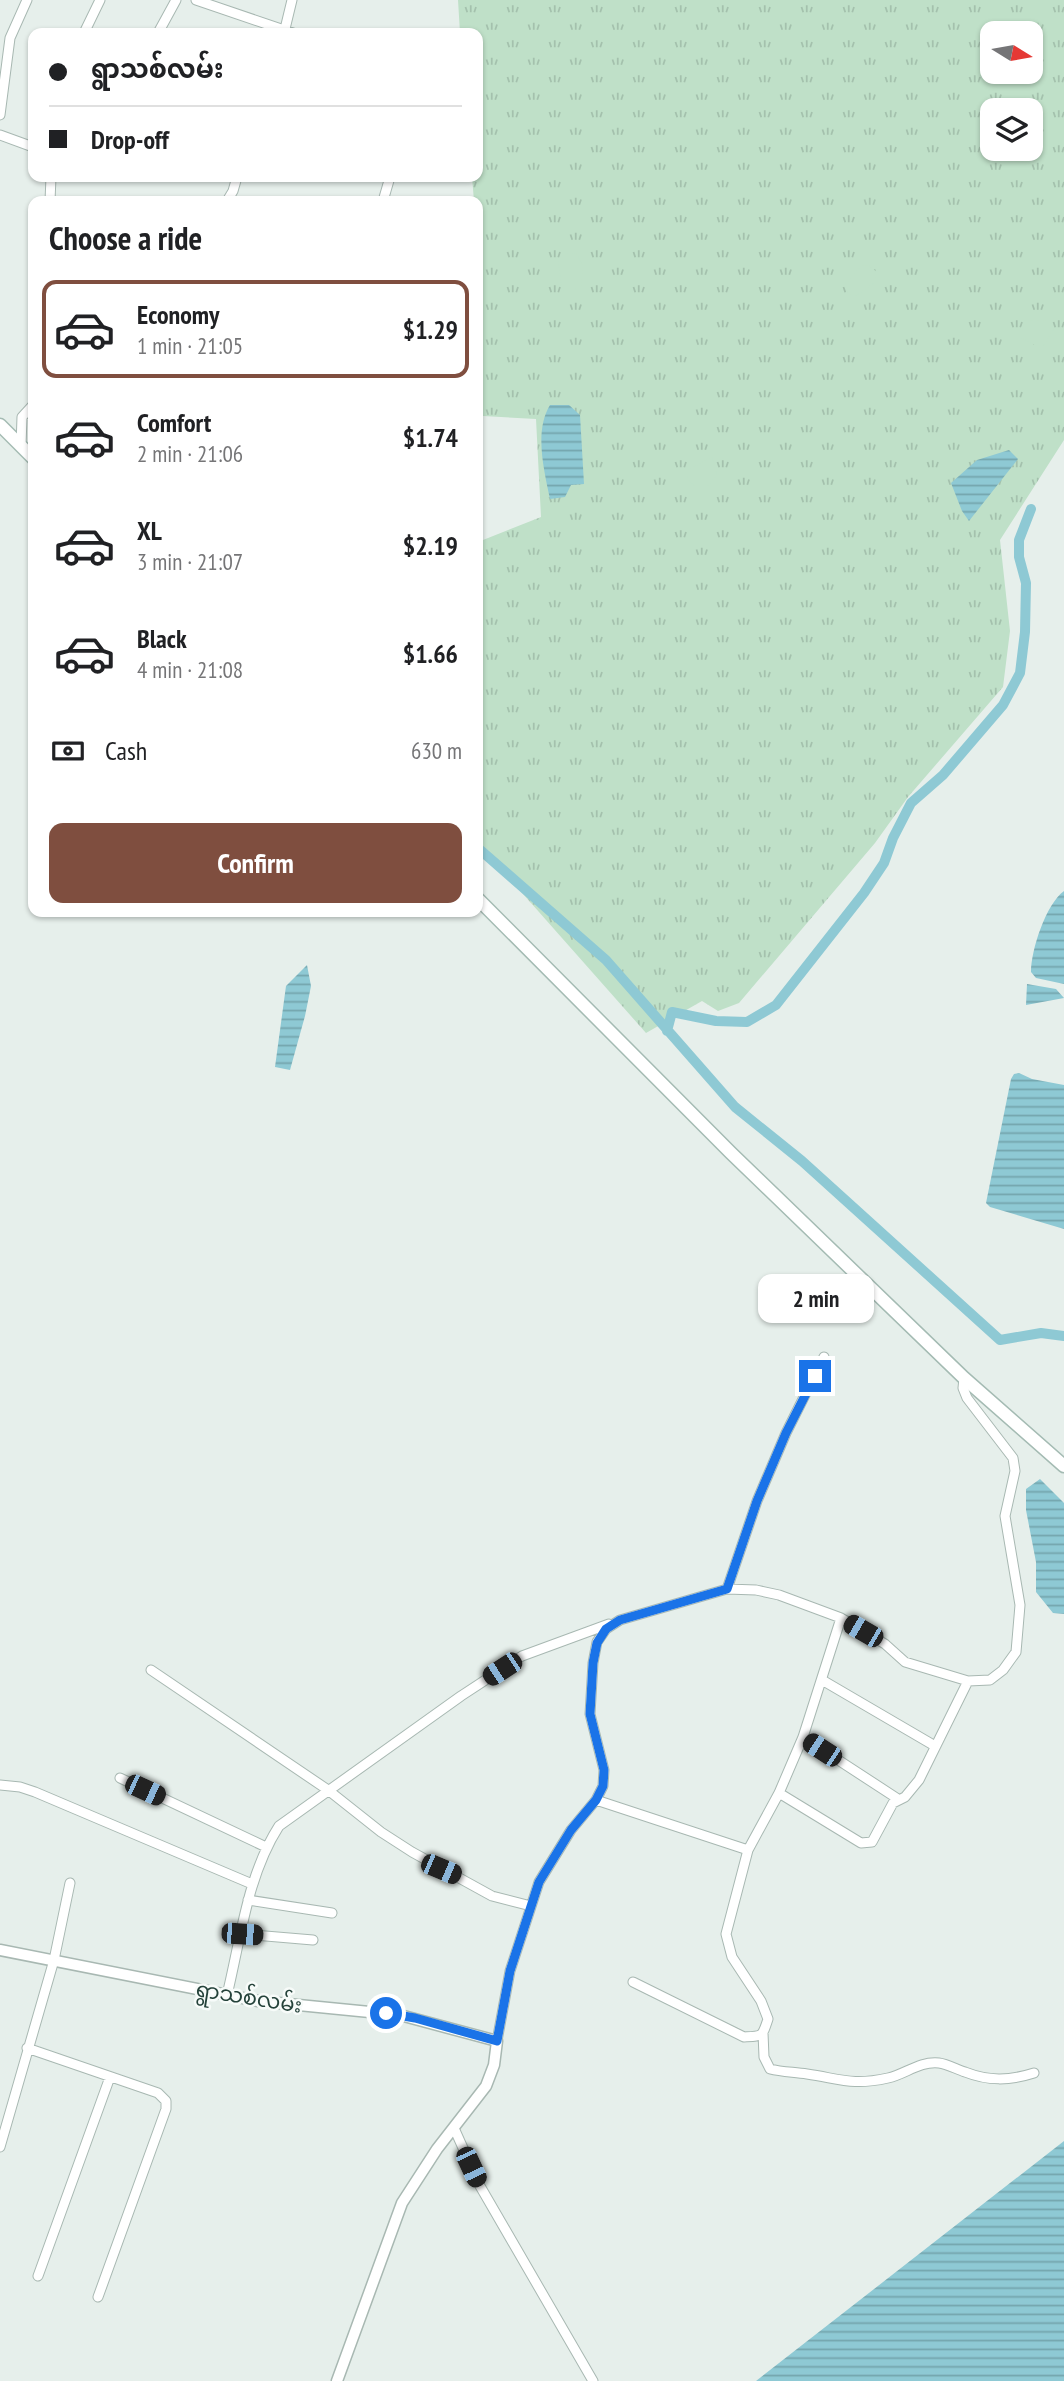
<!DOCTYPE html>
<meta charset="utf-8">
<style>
body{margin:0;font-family:"PT Sans Narrow","Noto Sans Myanmar",sans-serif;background:#f2f2f2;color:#202124;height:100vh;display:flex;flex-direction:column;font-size:26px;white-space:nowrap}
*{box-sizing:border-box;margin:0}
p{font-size:23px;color:#757577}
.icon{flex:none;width:38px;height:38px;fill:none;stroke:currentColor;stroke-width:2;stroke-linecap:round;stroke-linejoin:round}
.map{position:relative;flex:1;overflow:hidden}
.side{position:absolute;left:28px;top:196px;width:455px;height:721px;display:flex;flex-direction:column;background:#fff;border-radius:14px;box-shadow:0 2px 5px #0004}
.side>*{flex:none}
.banner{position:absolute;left:28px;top:28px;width:455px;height:154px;border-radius:14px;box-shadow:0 2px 5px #0004;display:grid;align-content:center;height:154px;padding:0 21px;background:#fff}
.needle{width:46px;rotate:101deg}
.fabs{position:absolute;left:980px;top:21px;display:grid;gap:14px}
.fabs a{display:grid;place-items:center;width:63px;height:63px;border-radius:14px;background:#fff;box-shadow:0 2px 5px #0004;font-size:35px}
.end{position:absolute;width:32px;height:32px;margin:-16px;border:9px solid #1a73e8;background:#fff;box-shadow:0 0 0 4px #fff}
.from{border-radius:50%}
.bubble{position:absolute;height:49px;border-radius:14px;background:#fff;box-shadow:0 2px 5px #0004;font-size:23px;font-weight:800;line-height:49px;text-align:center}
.car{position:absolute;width:21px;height:42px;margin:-21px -10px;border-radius:9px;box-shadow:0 0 5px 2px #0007;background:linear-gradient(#222 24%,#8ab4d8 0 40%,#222 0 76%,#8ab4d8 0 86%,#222 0)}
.banner b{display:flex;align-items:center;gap:24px;height:66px;font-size:26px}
.banner b+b{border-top:2px solid #e0e0e0}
.banner i{width:18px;height:18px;background:#202124}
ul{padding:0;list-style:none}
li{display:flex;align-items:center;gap:21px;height:98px;margin:0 14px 10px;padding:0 7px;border:4px solid transparent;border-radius:14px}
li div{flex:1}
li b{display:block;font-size:26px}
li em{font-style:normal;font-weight:800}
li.selected{border-color:#7f4e3f}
li>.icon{width:63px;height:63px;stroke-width:1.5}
h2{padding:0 21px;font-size:32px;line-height:84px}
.pay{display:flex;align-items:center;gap:18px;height:77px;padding:0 21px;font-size:26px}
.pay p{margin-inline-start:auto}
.button{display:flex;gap:14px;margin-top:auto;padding:14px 21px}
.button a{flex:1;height:80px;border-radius:14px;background:#7f4e3f;color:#fff;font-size:28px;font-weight:800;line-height:80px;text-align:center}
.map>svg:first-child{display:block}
.grass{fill:url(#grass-tufts);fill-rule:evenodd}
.garden{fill:#bfe0c8}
.water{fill:url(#water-rules)}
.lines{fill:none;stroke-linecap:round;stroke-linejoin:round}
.canal{stroke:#8ec9d4;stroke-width:10}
.minor-casing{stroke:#a8b8b2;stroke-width:11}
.tertiary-casing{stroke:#a8b8b2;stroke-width:13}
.secondary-casing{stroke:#a4bbb3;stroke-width:15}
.minor{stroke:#fff;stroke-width:9}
.tertiary{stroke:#fff;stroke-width:10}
.secondary{stroke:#fff;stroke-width:12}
.route{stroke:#1a73e8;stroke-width:9}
.labels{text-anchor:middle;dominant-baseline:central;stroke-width:5;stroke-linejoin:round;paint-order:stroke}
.street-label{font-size:21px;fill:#24423a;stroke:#f7fbf9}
</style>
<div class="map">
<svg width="1064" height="2381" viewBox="0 0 1064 2381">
<defs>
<pattern id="grass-tufts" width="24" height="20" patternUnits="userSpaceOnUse" patternTransform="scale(1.75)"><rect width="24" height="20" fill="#bfe0c8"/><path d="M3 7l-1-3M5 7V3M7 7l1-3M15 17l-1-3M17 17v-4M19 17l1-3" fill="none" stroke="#a4c1ad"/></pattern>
<pattern id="water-rules" width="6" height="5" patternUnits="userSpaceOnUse" patternTransform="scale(1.75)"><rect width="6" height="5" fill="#8ec9d4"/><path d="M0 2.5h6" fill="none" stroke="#74a5ad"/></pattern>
</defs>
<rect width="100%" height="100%" fill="#e6efeb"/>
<!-- grass -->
<path class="grass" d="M458,0h606v440l-64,100 10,91 -7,56 -95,110 -33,46 -136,160 -21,8 -16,-10 -56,32 -168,-190v-301l63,-25 -5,-98 -53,-3 -5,-23v-192h-4l-2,-24h6v-144h-18zM992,33h39v39h-39zM992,110h39v39h-39z"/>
<!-- garden -->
<path class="garden" d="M576,253l7,13 -2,21 -11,4 -8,-1 -4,-30 6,-6z
M868,265l9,7 -2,10 -19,14 -8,-3 -4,-7 17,-20z
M1025,320l26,1 3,8 -11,17h-7l-16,-9v-7z
M712,457l5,18 -11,13h-10l-9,-10 1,-8z"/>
<!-- water -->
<path class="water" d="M550,405h19l11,10 4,69 -13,1 -6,12 -15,2c-6,-29 -16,-68 0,-94z
M1009,450l9,9 -49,62 -7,-10 -11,-28 26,-23z
M1064,891v93l-28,-6 -5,-6c0,-22 15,-68 33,-81z
M307,965l4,21 -6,30 -15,54 -15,-3 11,-81z
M1027,984l29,5 8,9 -38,7z
M1019,1073l13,6 32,6v144l-74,-22 -4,-4 25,-124 3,-5z
M1040,1479l24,24v111l-11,-1 -17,-21v-30l-10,-52v-21z
M1064,2141v240h-308z"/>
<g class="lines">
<!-- canal -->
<path class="canal" d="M478,848l128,112 129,147 67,54 198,179 41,-7 23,3
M667,1031l5,-19 44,9 31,1 29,-17 88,-112 20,-30 9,-25 18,-35 32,-28 60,-70 17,-32 5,-41 1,-49 -7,-26v-17l12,-31"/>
<!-- minor casing -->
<g class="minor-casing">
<path id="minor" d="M196,0l97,33
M84,33l16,-33
M158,33l18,-33
M284,33l8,-33
M0,115l10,-77 17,-38
M0,135l33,12
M50,201l1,-24
M227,201l6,-10 4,-14
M383,201l7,-24
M21,446l1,-29 11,-12
M727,1589l30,-88 29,-68 38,-76
M151,1670l177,120 53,42 31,20 80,44 39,10
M822,1680l113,66
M803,1737l95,62
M120,1778l146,69
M0,1785l20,2 15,5 217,92
M779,1793l82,50 11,-1 21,-39 12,-6 14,-17 49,-99
M596,1800l152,50
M248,1900l84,13
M241,1934l72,6
M633,1982l111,55c19,-1 18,0 24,-18l-7,-18 -29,-44 -6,-23 22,-84 31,-57 24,-56 38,-119
M227,1995c14,-57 20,-119 52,-169l182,-130 61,-40 87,-32
M763,2033l1,24 6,12c12,3 24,3 37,5 34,5 45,12 81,4 18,-4 31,-17 51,-15 8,1 17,6 26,9 23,9 44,9 69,1
M497,2041l13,-70 29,-89 32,-52 25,-30 7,-14 1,-16 -14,-56 3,-51 4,-21 9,-13 14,-9 107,-31 29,1 23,5 62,23 44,26 20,18 63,19 22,-1 13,-10 13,-18 4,-47 -15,-89 10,-45 -2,-13 -46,-60 -4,-10 1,-10
M27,2048l131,45 8,8v8l-68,188
M454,2128l26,58 113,195
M0,2147l54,-187 16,-77
M38,2276l72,-199"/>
</g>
<!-- tertiary casing -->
<g class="tertiary-casing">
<path id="tertiary" d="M0,1950l258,51 142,14 97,26 -3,24 -8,21 -49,63 -35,54 -65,178"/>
</g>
<!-- secondary casing -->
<g class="secondary-casing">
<path id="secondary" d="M0,425l33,33
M478,899l253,254 233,225 100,88"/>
</g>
<!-- minor -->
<use href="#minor" class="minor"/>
<!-- tertiary -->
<use href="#tertiary" class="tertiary"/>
<!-- secondary -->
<use href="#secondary" class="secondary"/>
</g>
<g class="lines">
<!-- route -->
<path class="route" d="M386,2013l29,5 82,23 13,-70 29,-89 32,-52 25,-30 7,-14 1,-16 -14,-56 3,-51 4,-20 9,-14 14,-9 107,-31 30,-88 29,-68 29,-57"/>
</g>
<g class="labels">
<!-- street labels -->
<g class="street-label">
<text transform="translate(249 1997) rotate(9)">ရွာသစ်လမ်း</text>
</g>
</g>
</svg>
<div class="fabs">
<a><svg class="needle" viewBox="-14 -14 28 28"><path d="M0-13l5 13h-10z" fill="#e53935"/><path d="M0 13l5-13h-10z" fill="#757577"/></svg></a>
<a><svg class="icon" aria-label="layers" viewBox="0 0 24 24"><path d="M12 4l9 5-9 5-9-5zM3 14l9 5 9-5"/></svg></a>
</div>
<i class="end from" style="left:386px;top:2013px"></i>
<i class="end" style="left:815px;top:1376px"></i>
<div class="bubble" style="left:758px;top:1274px;width:116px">2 min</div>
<i class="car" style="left:863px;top:1631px;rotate:300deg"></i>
<i class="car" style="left:502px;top:1669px;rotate:237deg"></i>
<i class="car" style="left:822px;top:1750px;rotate:303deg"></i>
<i class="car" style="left:145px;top:1790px;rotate:115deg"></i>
<i class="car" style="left:441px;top:1869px;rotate:113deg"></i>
<i class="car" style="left:242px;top:1934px;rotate:94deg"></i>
<i class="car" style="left:471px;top:2167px;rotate:155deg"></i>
<div class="banner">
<b><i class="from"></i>ရွာသစ်လမ်း</b>
<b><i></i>Drop-off</b>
</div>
<section class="side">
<h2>Choose a ride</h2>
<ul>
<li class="selected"><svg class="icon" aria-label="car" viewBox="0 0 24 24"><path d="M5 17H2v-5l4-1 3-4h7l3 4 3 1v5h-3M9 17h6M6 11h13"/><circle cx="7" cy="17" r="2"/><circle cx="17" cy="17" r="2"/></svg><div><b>Economy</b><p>1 min · 21:05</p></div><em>$1.29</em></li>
<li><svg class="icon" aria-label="car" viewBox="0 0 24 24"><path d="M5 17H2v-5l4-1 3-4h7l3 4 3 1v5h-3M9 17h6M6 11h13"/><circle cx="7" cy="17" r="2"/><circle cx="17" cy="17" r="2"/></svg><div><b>Comfort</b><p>2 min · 21:06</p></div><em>$1.74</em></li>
<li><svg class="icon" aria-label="car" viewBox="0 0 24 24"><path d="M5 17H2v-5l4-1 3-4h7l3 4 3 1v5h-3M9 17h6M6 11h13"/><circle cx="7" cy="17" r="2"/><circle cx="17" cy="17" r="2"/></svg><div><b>XL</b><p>3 min · 21:07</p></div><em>$2.19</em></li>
<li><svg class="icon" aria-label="car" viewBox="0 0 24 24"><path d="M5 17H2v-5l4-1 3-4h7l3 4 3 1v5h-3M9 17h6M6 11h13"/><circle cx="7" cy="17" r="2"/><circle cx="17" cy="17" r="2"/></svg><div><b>Black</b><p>4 min · 21:08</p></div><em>$1.66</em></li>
</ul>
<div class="pay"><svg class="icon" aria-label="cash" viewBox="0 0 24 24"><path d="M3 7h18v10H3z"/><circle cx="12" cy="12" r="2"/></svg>Cash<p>630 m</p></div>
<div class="button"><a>Confirm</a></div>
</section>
</div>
